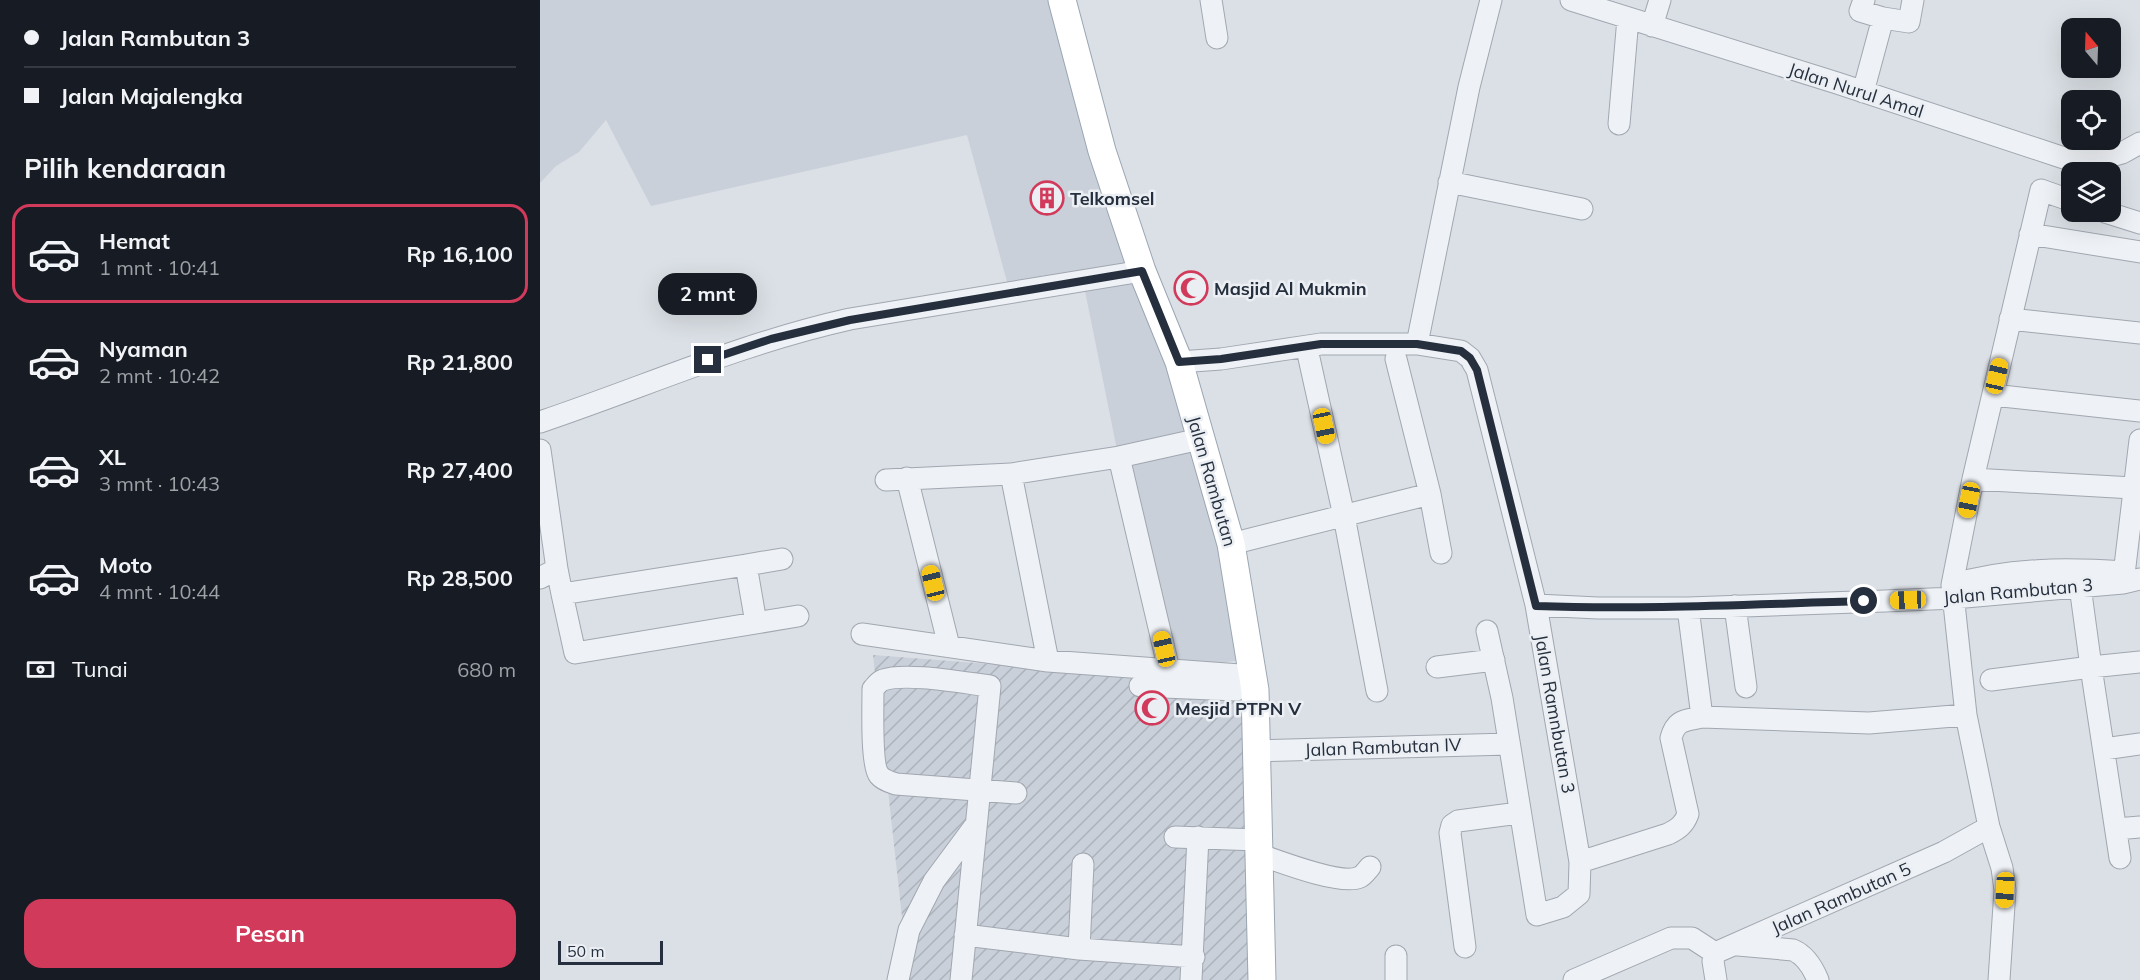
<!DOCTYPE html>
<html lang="id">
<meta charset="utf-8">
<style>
body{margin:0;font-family:Mulish,sans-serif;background:#242831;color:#f1f3f6;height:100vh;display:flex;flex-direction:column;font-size:22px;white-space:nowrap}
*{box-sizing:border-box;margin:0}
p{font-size:20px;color:#9ea1a6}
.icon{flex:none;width:33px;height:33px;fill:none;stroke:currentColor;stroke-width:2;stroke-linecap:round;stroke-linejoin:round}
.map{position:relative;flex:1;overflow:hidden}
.drawer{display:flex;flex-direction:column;background:#171b24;width:540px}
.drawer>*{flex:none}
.top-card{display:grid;align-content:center;height:132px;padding:0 24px;background:#171b24}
.needle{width:39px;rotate:341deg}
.fabs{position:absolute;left:1521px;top:18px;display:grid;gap:12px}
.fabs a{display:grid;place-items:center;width:60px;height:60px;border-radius:12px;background:#171b24;box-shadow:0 6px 24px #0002;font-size:30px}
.scale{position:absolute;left:18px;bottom:15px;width:105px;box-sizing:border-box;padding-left:6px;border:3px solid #252f3d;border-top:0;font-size:16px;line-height:21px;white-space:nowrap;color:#252f3d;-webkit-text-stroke:4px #ebeff4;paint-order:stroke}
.end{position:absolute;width:27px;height:27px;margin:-14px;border:8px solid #252f3d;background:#fff;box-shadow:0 0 0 3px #fff}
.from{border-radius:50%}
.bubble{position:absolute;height:42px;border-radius:18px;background:#171b24;box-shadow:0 6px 24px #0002;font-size:20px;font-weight:700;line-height:42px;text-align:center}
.car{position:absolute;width:18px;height:36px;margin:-18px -9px;border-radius:8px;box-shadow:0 0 4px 2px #0007;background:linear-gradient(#f5c518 24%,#345 0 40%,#f5c518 0 76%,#345 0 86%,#f5c518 0)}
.top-card b{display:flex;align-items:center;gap:21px;height:57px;font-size:22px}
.top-card b+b{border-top:2px solid #363941}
.top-card i{width:15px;height:15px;background:#f1f3f6}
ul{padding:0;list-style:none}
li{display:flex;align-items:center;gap:18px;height:99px;margin:0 12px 9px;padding:0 12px;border:3px solid transparent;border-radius:18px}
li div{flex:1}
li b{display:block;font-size:22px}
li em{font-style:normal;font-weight:700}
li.on{border-color:#d23a5b}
li>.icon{width:54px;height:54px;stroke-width:1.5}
h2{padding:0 24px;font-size:27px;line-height:72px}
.pay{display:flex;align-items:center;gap:15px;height:66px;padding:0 24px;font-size:22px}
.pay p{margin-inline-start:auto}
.action{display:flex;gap:12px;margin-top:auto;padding:12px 24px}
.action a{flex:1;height:69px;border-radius:18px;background:#d23a5b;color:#fff;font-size:24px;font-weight:700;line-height:69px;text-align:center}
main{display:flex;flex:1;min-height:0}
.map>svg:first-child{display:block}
.built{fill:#c9d0d9}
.industrial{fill:url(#industrial-furrows)}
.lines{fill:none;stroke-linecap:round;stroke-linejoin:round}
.minor-casing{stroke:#a1a7b0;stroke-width:23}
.major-casing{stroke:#9aa6b2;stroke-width:29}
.minor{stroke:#eef1f5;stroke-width:21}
.major{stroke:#fff;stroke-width:27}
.route{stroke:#252f3d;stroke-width:8}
.labels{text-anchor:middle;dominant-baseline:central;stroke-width:5;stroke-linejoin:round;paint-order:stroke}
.street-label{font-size:18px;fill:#252f3d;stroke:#ebeff4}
.poi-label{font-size:18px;font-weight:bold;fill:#252f3d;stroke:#ebeff4;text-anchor:start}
</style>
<main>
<section class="drawer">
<div class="top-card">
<b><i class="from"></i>Jalan Rambutan 3</b>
<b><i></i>Jalan Majalengka</b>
</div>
<h2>Pilih kendaraan</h2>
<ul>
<li class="on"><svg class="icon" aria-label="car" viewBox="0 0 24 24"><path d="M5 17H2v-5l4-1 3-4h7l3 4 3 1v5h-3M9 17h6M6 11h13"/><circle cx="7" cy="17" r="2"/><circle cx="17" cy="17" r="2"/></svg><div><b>Hemat</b><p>1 mnt · 10:41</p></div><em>Rp 16,100</em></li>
<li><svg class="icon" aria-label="car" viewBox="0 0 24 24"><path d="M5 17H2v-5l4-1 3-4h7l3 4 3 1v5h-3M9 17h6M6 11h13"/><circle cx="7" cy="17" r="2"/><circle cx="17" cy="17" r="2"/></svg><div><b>Nyaman</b><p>2 mnt · 10:42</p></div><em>Rp 21,800</em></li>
<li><svg class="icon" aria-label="car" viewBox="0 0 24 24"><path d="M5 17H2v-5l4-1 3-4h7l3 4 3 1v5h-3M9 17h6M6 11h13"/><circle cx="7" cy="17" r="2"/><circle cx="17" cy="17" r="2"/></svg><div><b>XL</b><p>3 mnt · 10:43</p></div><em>Rp 27,400</em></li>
<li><svg class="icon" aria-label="car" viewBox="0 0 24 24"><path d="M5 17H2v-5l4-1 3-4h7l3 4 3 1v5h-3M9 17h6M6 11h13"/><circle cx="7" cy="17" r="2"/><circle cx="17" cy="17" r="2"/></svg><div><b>Moto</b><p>4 mnt · 10:44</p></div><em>Rp 28,500</em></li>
</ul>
<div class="pay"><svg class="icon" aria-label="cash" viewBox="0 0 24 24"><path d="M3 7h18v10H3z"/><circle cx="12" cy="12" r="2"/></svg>Tunai<p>680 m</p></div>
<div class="action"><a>Pesan</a></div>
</section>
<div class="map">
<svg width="1600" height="980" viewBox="0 0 1600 980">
<defs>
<pattern id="industrial-furrows" width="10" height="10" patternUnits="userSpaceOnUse" patternTransform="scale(1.5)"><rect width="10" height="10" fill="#c9d0d9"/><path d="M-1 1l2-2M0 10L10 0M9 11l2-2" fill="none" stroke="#acb3bb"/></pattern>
</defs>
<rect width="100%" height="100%" fill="#dbe0e6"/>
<!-- built -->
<path class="built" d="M0,0h513l116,361 51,177 23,111 -8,12 -50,6 -15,-12 -53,-205 -35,-174 -73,13 -42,-154 -316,71 -45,-86 -27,32 -23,14 -16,17z"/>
<!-- industrial -->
<path class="industrial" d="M333,655l375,29 8,296h-347z"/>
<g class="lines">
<!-- minor casing -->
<g class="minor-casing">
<path id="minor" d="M671,0l6,38
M1031,0l266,83 227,75h41l17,-5 18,-10
M1324,0l-4,11 23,7 26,4 4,-22
M1112,26l8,-26
M1323,92l20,-74
M1079,124l9,-106
M909,182l133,27
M1565,212l35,11
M1490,234l110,18
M1470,319l130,14
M877,344l52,-257 22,-87
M769,358l35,158 33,175
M639,362l42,-3 100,-15h96l44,7 9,7 7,12 59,235 44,257 -1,32 -16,13 -26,8 -35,-217 -15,-67
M1453,395l147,16
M0,422c104,-35 202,-79 310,-103l292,-48
M0,450l17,119 -17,9
M579,457l50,213
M471,474l37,187
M367,478l42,168
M1433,479l160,9
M346,480l125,-6 108,-17 81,-18
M890,494l11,59
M691,544l199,-50 -34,-135
M206,565l36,-6
M17,569l5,25 184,-29 10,58
M1583,583l17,-143
M1412,585c56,-17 114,-17 172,-13
M22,594l13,59 223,-37
M996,605l62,3h90l197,-7 69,-3 169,-15 17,-4
M1195,606l11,81
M1148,608l14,109
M322,634l186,27 206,15
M897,667l57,-7
M1451,680l100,-13 -11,-81
M600,686l96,4
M1564,749l36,-5
M716,751l253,-7
M1576,829l24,-2
M635,837l82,3
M718,854c20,7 84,32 102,23 4,-2 7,-7 10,-10
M1580,858l-29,-191 49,-5
M1040,862l88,-28c10,-5 16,-9 20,-20l-17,-76c5,-19 14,-17 31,-21l167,6 97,-8
M543,864l-4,85 115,8
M425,935l114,14
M1198,945l55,5c12,5 20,18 25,30
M925,947l-15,-114 2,-8 6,-4 61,-8
M358,980l11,-50 25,-49 40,-54
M421,980l29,-294c-26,-3 -84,-14 -107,-6 -5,2 -7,6 -10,9 0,16 -2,76 6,86 4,5 11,7 17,9l120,9
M651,980l7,-143
M856,980v-24
M1034,980l97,-42h21l23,15
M1176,980l-3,-19 2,-8 229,-101 45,-25
M1459,980l6,-90 -3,-22 -13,-41 -23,-112 -14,-130 21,-106 68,-289 31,11"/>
</g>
<!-- major casing -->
<g class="major-casing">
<path id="major" d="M522,0l40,151 40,120 37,91 52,182 24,146 7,290"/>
</g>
<!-- minor -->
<use href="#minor" class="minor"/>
<!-- major -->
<use href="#major" class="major"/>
</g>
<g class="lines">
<!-- route -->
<path class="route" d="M168,360l63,-21 79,-19 292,-49 37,91 42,-3 100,-15h96l44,7 9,7 7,12 59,236c110,4 219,-2 328,-5"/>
</g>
<!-- icons -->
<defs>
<g id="building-ring" transform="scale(1.725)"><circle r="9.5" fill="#ebeff4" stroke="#d23a5b" stroke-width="1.5"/><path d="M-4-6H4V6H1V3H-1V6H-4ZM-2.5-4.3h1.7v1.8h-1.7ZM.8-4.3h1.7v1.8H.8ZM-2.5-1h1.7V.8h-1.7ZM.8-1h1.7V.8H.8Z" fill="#d23a5b"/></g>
<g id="mosque-ring" transform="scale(1.725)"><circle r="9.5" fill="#ebeff4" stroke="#d23a5b" stroke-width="1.5"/><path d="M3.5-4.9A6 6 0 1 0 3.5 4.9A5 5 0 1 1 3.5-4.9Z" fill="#d23a5b"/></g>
</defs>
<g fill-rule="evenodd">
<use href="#building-ring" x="507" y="198"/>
<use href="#mosque-ring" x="651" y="288"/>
<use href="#mosque-ring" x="612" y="708"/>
</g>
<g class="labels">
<!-- street labels -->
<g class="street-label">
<text transform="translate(1316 90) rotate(18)">Jalan Nurul Amal</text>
<text transform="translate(672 481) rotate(74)">Jalan Rambutan</text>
<text transform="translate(1478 591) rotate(-5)">Jalan Rambutan 3</text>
<text transform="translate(1015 714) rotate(80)">Jalan Ramnbutan 3</text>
<text transform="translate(843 747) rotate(-2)">Jalan Rambutan IV</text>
<text transform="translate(1301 898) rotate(-24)">Jalan Rambutan 5</text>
</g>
<!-- poi labels -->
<g class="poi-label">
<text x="530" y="198">Telkomsel</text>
<text x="674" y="288">Masjid Al Mukmin</text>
<text x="635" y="708">Mesjid PTPN V</text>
</g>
</g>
</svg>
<div class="fabs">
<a><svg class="needle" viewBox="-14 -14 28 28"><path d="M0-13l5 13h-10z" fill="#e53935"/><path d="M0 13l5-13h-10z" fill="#9ea1a6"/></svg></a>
<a><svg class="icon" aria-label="locate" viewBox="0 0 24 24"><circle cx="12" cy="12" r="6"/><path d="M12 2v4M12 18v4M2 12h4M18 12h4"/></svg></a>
<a><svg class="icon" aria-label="layers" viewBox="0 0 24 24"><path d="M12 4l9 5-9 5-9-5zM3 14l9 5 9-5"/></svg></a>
</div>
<div class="scale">50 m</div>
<i class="end from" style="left:1324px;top:601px"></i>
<i class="end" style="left:168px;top:360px"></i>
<div class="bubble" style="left:118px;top:273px;width:99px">2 mnt</div>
<i class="car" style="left:1457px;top:376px;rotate:13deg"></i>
<i class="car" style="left:784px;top:426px;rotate:168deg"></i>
<i class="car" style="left:1429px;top:500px;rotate:191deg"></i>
<i class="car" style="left:393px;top:583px;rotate:346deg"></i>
<i class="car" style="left:1368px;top:600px;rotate:268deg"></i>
<i class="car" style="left:624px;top:649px;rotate:347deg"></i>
<i class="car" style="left:1465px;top:890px;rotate:183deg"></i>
</div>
</main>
